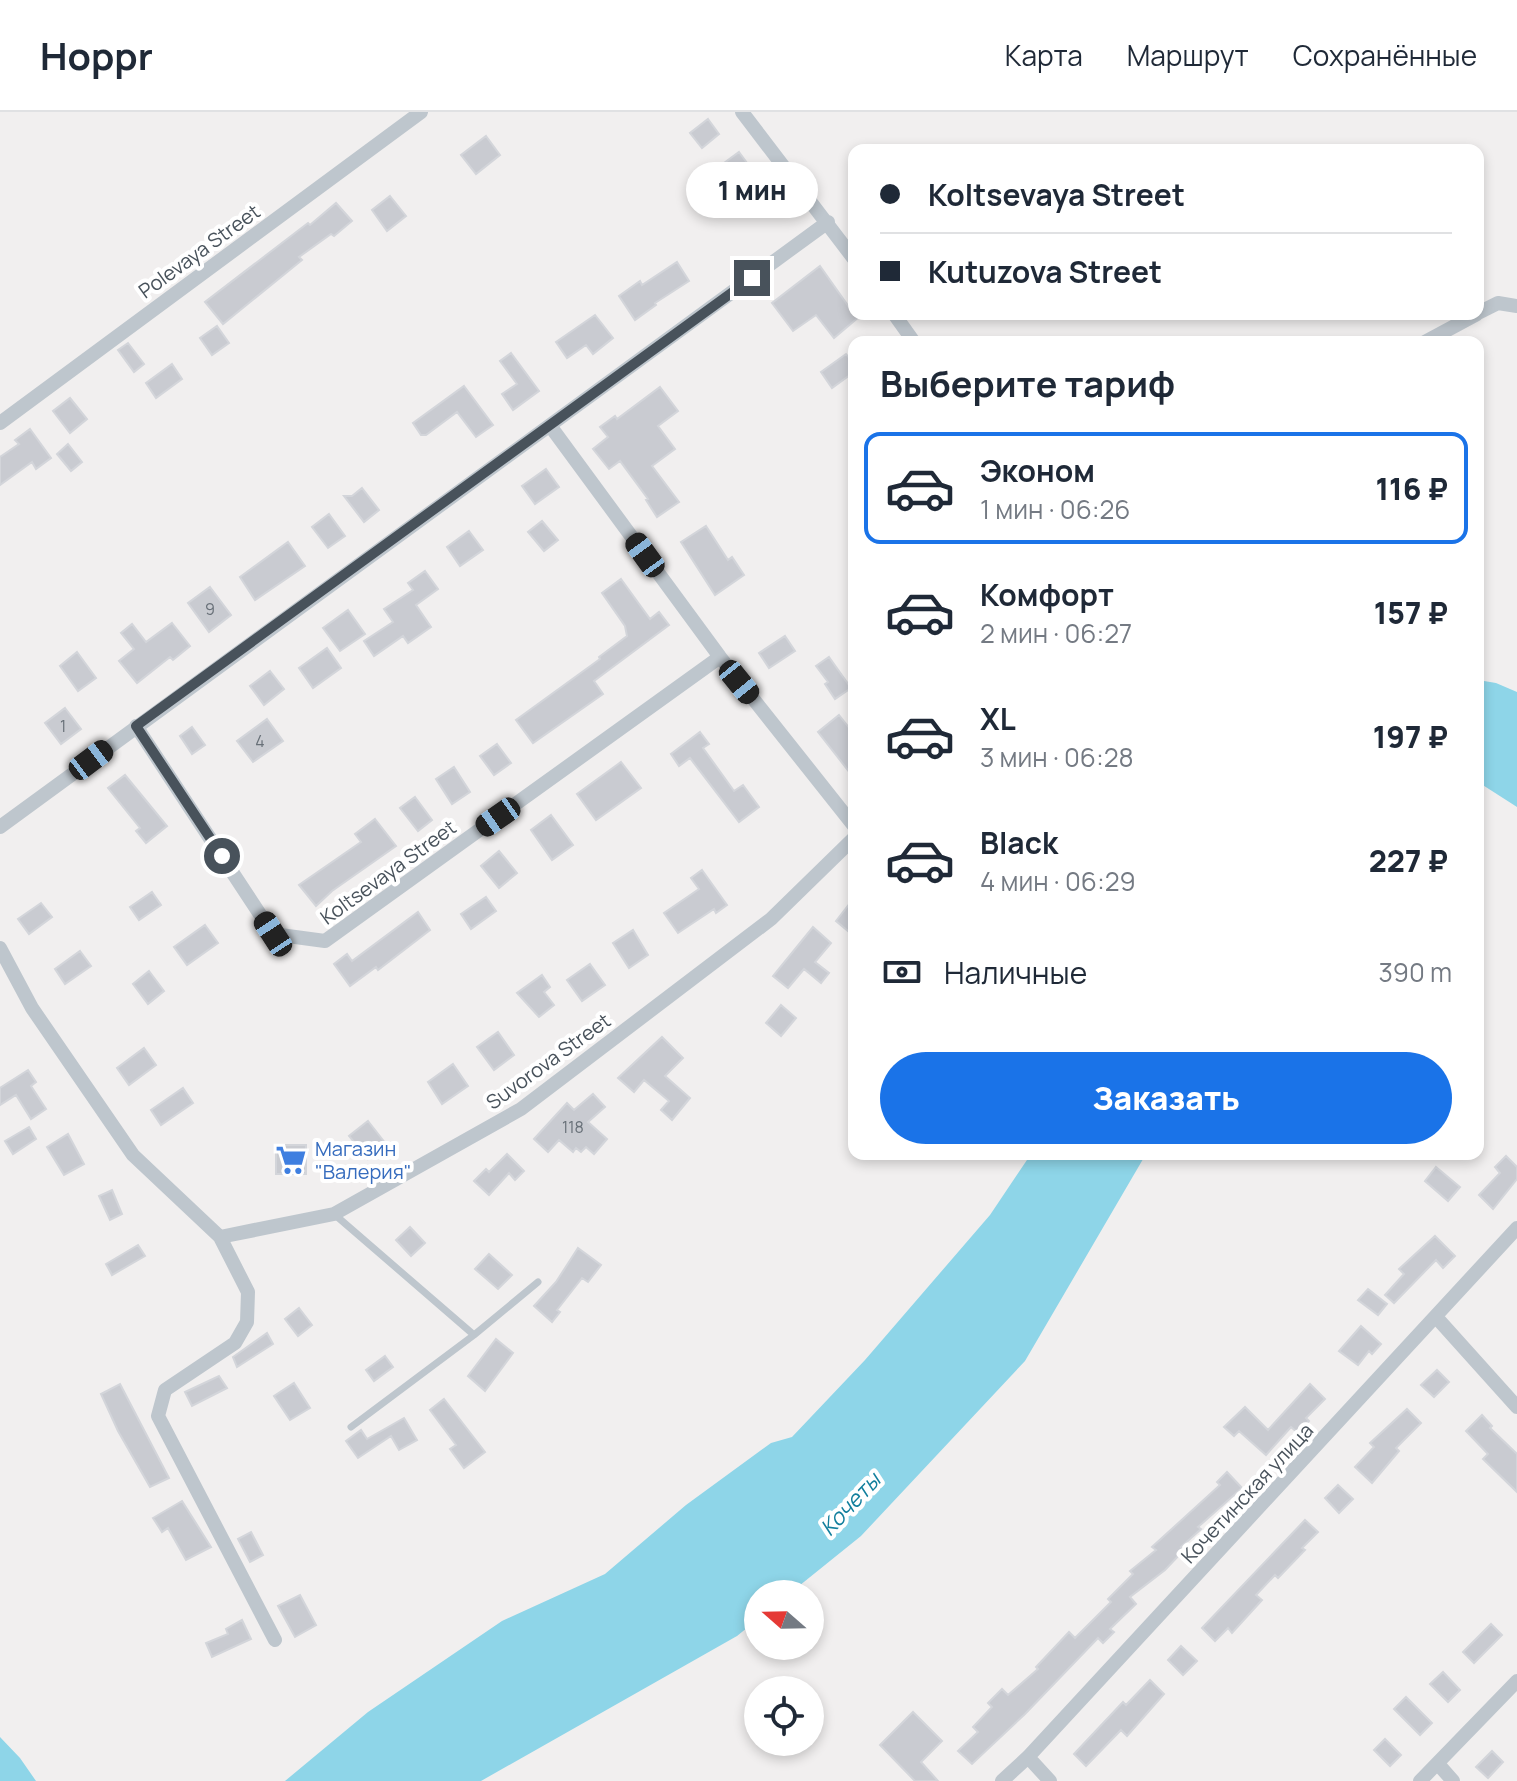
<!DOCTYPE html>
<html lang="ru">
<meta charset="utf-8">
<style>
body{margin:0;font-family:Manrope,sans-serif;background:#f6f6f7;color:#1f2937;height:100vh;display:flex;flex-direction:column;font-size:30px;white-space:nowrap}
*{box-sizing:border-box;margin:0}
p{font-size:26px;color:#747a83}
.icon{flex:none;width:44px;height:44px;fill:none;stroke:currentColor;stroke-width:2;stroke-linecap:round;stroke-linejoin:round}
.map{position:relative;flex:1;overflow:hidden}
.sheet{position:absolute;left:848px;top:224px;width:636px;height:824px;display:flex;flex-direction:column;background:#fff;border-radius:16px;box-shadow:0 4px 12px #0003}
.sheet>*{flex:none}
.hud{position:absolute;left:848px;top:32px;width:636px;height:176px;border-radius:16px;box-shadow:0 4px 12px #0003;display:grid;align-content:center;height:176px;padding:0 32px;background:#fff}
.needle{width:52px;rotate:290deg}
.fabs{position:absolute;left:744px;top:1468px;display:grid;gap:16px}
.fabs a{display:grid;place-items:center;width:80px;height:80px;border-radius:50%;background:#fff;box-shadow:0 4px 12px #0003;font-size:40px}
.end{position:absolute;width:36px;height:36px;margin:-18px;border:10px solid #48525b;background:#fff;box-shadow:0 0 0 4px #fff}
.from{border-radius:50%}
.bubble{position:absolute;height:56px;border-radius:28px;background:#fff;box-shadow:0 4px 12px #0003;font-size:26px;font-weight:800;line-height:56px;text-align:center}
.car{position:absolute;width:24px;height:48px;margin:-24px -12px;border-radius:10px;box-shadow:0 0 6px 2px #0007;background:linear-gradient(#222 24%,#8ab4d8 0 40%,#222 0 76%,#8ab4d8 0 86%,#222 0)}
.hud b{display:flex;align-items:center;gap:28px;height:76px;font-size:30px}
.hud b+b{border-top:2px solid #e0e1e3}
.hud i{width:20px;height:20px;background:#1f2937}
ul{padding:0;list-style:none}
li{display:flex;align-items:center;gap:24px;height:112px;margin:0 16px 12px;padding:0 16px;border:4px solid transparent;border-radius:16px}
li div{flex:1}
li b{display:block;font-size:30px}
li em{font-style:normal;font-weight:800}
li.current{border-color:#1a73e8}
li>.icon{width:72px;height:72px;stroke-width:1.5}
h2{padding:0 32px;font-size:36px;line-height:96px}
.pay{display:flex;align-items:center;gap:20px;height:88px;padding:0 32px;font-size:30px}
.pay p{margin-inline-start:auto}
.button{display:flex;gap:16px;margin-top:auto;padding:16px 32px}
.button a{flex:1;height:92px;border-radius:48px;background:#1a73e8;color:#fff;font-size:32px;font-weight:800;line-height:92px;text-align:center}
header{display:flex;align-items:center;gap:48px;box-sizing:border-box;height:112px;padding:0 40px;background:#fff;border-bottom:2px solid #e0e1e3}
header strong{font-size:38px}
nav{display:flex;gap:44px;margin-inline-start:auto;font-size:28px}
.map>svg:first-child{display:block}
.water{fill:#8ed5e8}
.building{fill:#c9cbd1;stroke:#d3d5da;stroke-width:2}
.lines{fill:none;stroke-linecap:round;stroke-linejoin:round}
.service{stroke:#bec6cd;stroke-width:7}
.minor{stroke:#bec6cd;stroke-width:14}
.route{stroke:#48525b;stroke-width:10}
.labels{text-anchor:middle;dominant-baseline:central;stroke-width:8;stroke-linejoin:round;paint-order:stroke}
.number-label{font-size:16px;fill:#687078}
.street-label{font-size:20px;fill:#48525b;stroke:#fff}
.shop-label{font-size:20px;fill:#366cbe;stroke:#fff;text-anchor:start}
.water-label{font-size:22px;font-style:italic;fill:#127f9d;stroke:#fff}
</style>
<header>
<strong>Hoppr</strong>
<nav><a>Карта</a><a>Маршрут</a><a>Сохранённые</a></nav>
</header>
<div class="map">
<svg width="1517" height="1669" viewBox="0 0 1517 1669">
<rect width="100%" height="100%" fill="#f1efef"/>
<!-- water -->
<path class="water" d="M1478,568l18,3 21,9v115l-39,-25z
M1031,1042h115l-121,207 -164,175 -72,58h-31v25l-21,17 -256,145h-196l83,-69 134,-91 103,-47 81,-69 85,-62 21,-6 73,-77 125,-145z
M0,1625l20,21 16,23h-36z"/>
<!-- building -->
<path class="building" d="M708,7l11,15 -17,14 -12,-15z
M486,24l14,19 -24,19 -15,-19z
M739,40l11,15 -19,14 -11,-15z
M390,84l16,20 -19,15 -15,-21z
M336,91l16,18 -18,15 -3,-2 -32,23 3,3 -79,64 -18,-22 103,-79 2,2z
M677,150l12,19 -34,22 1,2 -21,15 -16,-24 21,-15 2,4z
M820,154l34,48 5,3 -25,21 -18,-23 -23,16 -21,-28z
M595,203l18,23 -20,16 -7,-9 -19,13 -11,-16z
M217,214l12,17 -17,12 -12,-17z
M128,231l16,21 -10,8 -16,-22z
M511,241l28,38 -26,19 -11,-16 15,-10 -17,-23z
M846,242l8,10v8l-22,16 -11,-16z
M172,252l10,15 -26,19 -10,-15z
M464,274l29,39 -17,12 -19,-25 -31,23h-5l-8,-12z
M660,275l18,24 -20,15 17,23 -23,17 27,36 -22,15 -11,-17 2,-1 -28,-38 -11,8 -16,-20 15,-12 -8,-10 15,-11 2,3z
M70,286l17,21 -17,14 -17,-22z
M30,317l21,29 -15,11 -4,-7 -32,23v-28l19,-13 -4,-4z
M68,332l14,18 -11,9 -14,-17z
M546,357l13,18 -24,17 -13,-18z
M362,376l17,22 -15,12 -20,-26h8z
M329,402l16,22 -17,12 -16,-21z
M542,409l16,19 -14,11 -16,-19z
M706,414l22,34 4,-3 12,18 -29,20 -34,-53z
M469,419l14,19 -23,16 -13,-19z
M288,430l17,24 -50,34 -15,-23z
M425,459l13,18 -22,16 15,22 -23,16 -5,-7 -29,20 -10,-15 29,-19 -9,-13 29,-19 -5,-7z
M621,467l29,40 9,-7 10,13 -75,56 9,13 -70,49 -17,-23 84,-61 -1,-2 28,-21 -2,-10 -23,-33z
M210,475l21,28 -22,17 -21,-29z
M348,498l17,24 -25,17 -17,-23z
M172,511l18,23 -17,14 -3,-3 -33,26 -18,-22 15,-12 -13,-16 11,-9 14,18z
M785,524l10,15 -26,17 -10,-15z
M327,536l14,20 -28,20 -14,-20z
M77,540l19,26 -18,13 -18,-25z
M829,545l22,31 -16,11 -10,-15 3,-2 -12,-16z
M270,559l14,18 -20,16 -14,-19z
M65,596l16,21 -20,15 -16,-21z
M839,603l15,19v44l-36,-46z
M267,607l16,22 -30,21 -16,-21z
M192,615l13,18 -13,9 -12,-18z
M700,620l9,12 -6,4 31,43 9,-6 16,22 -20,15 -49,-64 -11,8 -8,-12z
M497,632l14,19 -17,12 -14,-19z
M621,650l20,26 -45,32 -19,-26z
M454,655l16,25 -18,12 -16,-25z
M125,663l42,51 -21,17 -10,-12 4,-3 -32,-40z
M415,685l17,23 -14,11 -18,-23z
M551,703l22,30 -21,15 -21,-30z
M375,707l21,27 -64,45 -16,15 -17,-21 62,-43 -6,-8z
M499,739l18,22 -18,15 -18,-22z
M702,758l25,35 -11,8 -2,-4 -36,24 -14,-20 35,-24 -8,-11z
M152,780l9,13 -22,15 -9,-13z
M486,785l10,14 -25,18 -10,-15z
M854,786v38l-18,-15z
M41,791l11,14 -23,17 -11,-15z
M418,800l12,18 -52,40 -2,-3 -26,19 -16,-22 13,-10 5,7z
M205,813l13,18 -31,22 -13,-18z
M813,815l18,16 -16,19 14,11 -8,10 -17,-14 -16,19 -15,-12z
M633,818l15,25 -19,13 -16,-25z
M80,839l11,15 -26,18 -10,-15z
M590,852l15,21 -23,16 -15,-21z
M149,859l15,20 -16,13 -15,-20z
M542,863l8,12 -6,5 10,13 -15,12 -22,-24z
M781,893l15,13 -15,18 -15,-13z
M498,920l16,23 -20,15 -17,-23z
M662,925l21,21 -18,18 25,22 -18,22 -11,-10 8,-9 -25,-21 -10,12 -16,-14z
M144,936l12,17 -27,20 -12,-17z
M453,952l15,22 -26,18 -14,-22z
M28,958l8,12 -5,4 15,23 -15,10 -15,-24 -16,10v-17z
M183,976l10,15 -32,22 -10,-15z
M593,982l12,13 -17,15 19,17 -13,15 -8,-7 -5,5 -5,-4 -3,4 -14,-12 -11,12 -14,-13 33,-36 7,7z
M368,1009l18,23 -18,15 -19,-23z
M29,1015l7,12 -23,15 -8,-13z
M68,1022l16,30 -20,11 -17,-28z
M276,1033h30v29h-30z
M507,1042l17,17 -9,9 -6,-7 -20,22 -15,-14 12,-12 3,3z
M1506,1044l11,11v12l-24,30 -14,-14 21,-22 -5,-6z
M1436,1055l24,20 -12,14 -23,-20z
M112,1078l10,24 -12,6 -11,-24z
M410,1115l15,16 -14,13 -15,-16z
M1435,1124l20,20 -12,12 -7,-8 -42,43 -9,-8 19,-21 -5,-5z
M138,1133l7,11 -33,19 -6,-11z
M578,1136l23,17 -13,17 -6,-4 -25,32 3,2 -8,10 -18,-16 22,-24z
M489,1142l23,21 -14,14 -23,-20z
M1368,1177l19,15 -9,11 -20,-15z
M299,1196l13,17 -14,11 -13,-17z
M1361,1214l20,18 -9,10 -3,-3 -11,14 -19,-14z
M267,1221l6,11 -36,23 -4,-10z
M496,1227l17,14 -28,38 -17,-15z
M385,1244l8,11 -19,14 -8,-11z
M1437,1258l12,12 -15,15 -13,-12z
M219,1264l8,12 -35,18 -7,-14z
M294,1271l16,25 -20,12 -16,-24z
M120,1272l49,94 -19,9 -32,-56 -17,-37z
M1310,1272l15,15 -19,19 3,3 -11,12 -7,-6 -25,28 -27,-24 -5,5 -10,-9 21,-20 23,23z
M444,1287l41,53 -21,16 -14,-19 6,-4 -26,-35z
M1407,1297l14,14 -25,25 3,3 -27,32 -17,-16 19,-20 -4,-4z
M1482,1303l10,11 -2,2 27,26v38l-34,-33 5,-5 -22,-23z
M404,1306l13,22 -18,10 -8,-14 -33,22 -12,-17 15,-11 6,9z
M1227,1360l15,16 -44,39 3,2 -20,18 3,3 -19,20 -35,27 6,7 -26,25 4,3 -11,11 -5,-5 -73,76 -53,50 -14,-13 20,-19 -5,-5 19,-20 -4,-4 14,-14 6,6 30,-26 -2,-2 33,-35 6,6 36,-36 -3,-3 25,-25 -3,-3 26,-21 -4,-3 68,-62 -3,-3z
M1338,1373l15,14 -14,14 -14,-15z
M182,1389l29,46 -25,13 -18,-32 -6,4 -9,-14z
M1305,1408l13,12 -16,16 3,2 -27,28 -3,-3 -19,20 6,5 -30,33 -4,-5 -13,13 -13,-13z
M251,1420l12,23 -13,7 -12,-23z
M300,1483l16,30 -21,12 -17,-31z
M242,1508l9,19 -39,18 -6,-14 22,-9 -2,-5z
M1491,1512l11,11 -28,28 -11,-11z
M1181,1534l16,15 -14,14 -15,-15z
M1443,1560l17,18 -12,12 -18,-18z
M1150,1568l14,14 -37,42 -6,-6 -35,36 -12,-12 49,-52 3,3z
M1406,1585l26,26 -12,12 -26,-26z
M913,1600l29,29 -21,21 17,19h-23l-35,-36z
M1385,1627l16,16 -11,11 -16,-16z
M1492,1639l11,11 -15,16 -12,-11z"/>
<g class="lines">
<!-- service -->
<path class="service" d="M334,1102l140,121
M351,1315l123,-92 64,-53"/>
<!-- minor -->
<path class="minor" d="M742,0l112,147
M1478,201l20,-10 19,3
M894,202l20,28
M1425,230l52,-28
M0,311l421,-311
M551,315l169,230 134,169
M136,614l137,208 52,7 395,-284
M0,715l828,-605
M0,836l32,60 101,147 87,82 28,55 -1,30 -12,21 -70,47 -7,26 117,224
M220,1125l114,-23 187,-105 250,-190 83,-81
M1437,1206l80,89
M1028,1645l22,24
M1438,1652l15,17
M1002,1669l26,-24 489,-529
M1420,1669l97,-100"/>
</g>
<g class="lines">
<!-- route -->
<path class="route" d="M222,744l-86,-130 616,-448"/>
</g>
<!-- icons -->
<defs>
<g id="supermarket-bare" transform="scale(2.4)"><path d="M-6-5.5h2.5l.6 2H6L4.5 2H-2.5L-4.4-4H-6ZM-1.5 3.2a1.3 1.3 0 1 0 .1 0ZM3 3.2a1.3 1.3 0 1 0 .1 0Z" fill="#3f7fe0" stroke="#fff" stroke-width="2.5" paint-order="stroke"/></g>
</defs>
<g fill-rule="evenodd">
<use href="#supermarket-bare" x="291" y="1048"/>
</g>
<g class="labels">
<!-- number labels -->
<g class="number-label">
<text x="210" y="497">9</text>
<text x="63" y="614">1</text>
<text x="260" y="629">4</text>
<text x="573" y="1015">118</text>
</g>
<!-- street labels -->
<g class="street-label">
<text transform="translate(199 139) rotate(-36)">Polevaya Street</text>
<text transform="translate(388 760) rotate(-36)">Koltsevaya Street</text>
<text transform="translate(548 949) rotate(-36)">Suvorova Street</text>
<text transform="translate(1247 1381) rotate(-47)">Кочетинская улица</text>
</g>
<!-- shop labels -->
<g class="shop-label">
<text x="315" y="1036">Магазин<tspan x="315" dy="23">"Валерия"</tspan></text>
</g>
<!-- water labels -->
<g class="water-label">
<text transform="translate(850 1392) rotate(-47)">Кочеты</text>
</g>
</g>
</svg>
<div class="fabs">
<a><svg class="needle" viewBox="-14 -14 28 28"><path d="M0-13l5 13h-10z" fill="#e53935"/><path d="M0 13l5-13h-10z" fill="#747a83"/></svg></a>
<a><svg class="icon" aria-label="locate" viewBox="0 0 24 24"><circle cx="12" cy="12" r="6"/><path d="M12 2v4M12 18v4M2 12h4M18 12h4"/></svg></a>
</div>
<i class="end from" style="left:222px;top:744px"></i>
<i class="end" style="left:752px;top:166px"></i>
<div class="bubble" style="left:686px;top:50px;width:132px">1 мин</div>
<i class="car" style="left:645px;top:443px;rotate:324deg"></i>
<i class="car" style="left:739px;top:570px;rotate:141deg"></i>
<i class="car" style="left:91px;top:648px;rotate:53deg"></i>
<i class="car" style="left:498px;top:705px;rotate:235deg"></i>
<i class="car" style="left:273px;top:822px;rotate:327deg"></i>
<div class="hud">
<b><i class="from"></i>Koltsevaya Street</b>
<b><i></i>Kutuzova Street</b>
</div>
<section class="sheet">
<h2>Выберите тариф</h2>
<ul>
<li class="current"><svg class="icon" aria-label="car" viewBox="0 0 24 24"><path d="M5 17H2v-5l4-1 3-4h7l3 4 3 1v5h-3M9 17h6M6 11h13"/><circle cx="7" cy="17" r="2"/><circle cx="17" cy="17" r="2"/></svg><div><b>Эконом</b><p>1 мин · 06:26</p></div><em>116 ₽</em></li>
<li><svg class="icon" aria-label="car" viewBox="0 0 24 24"><path d="M5 17H2v-5l4-1 3-4h7l3 4 3 1v5h-3M9 17h6M6 11h13"/><circle cx="7" cy="17" r="2"/><circle cx="17" cy="17" r="2"/></svg><div><b>Комфорт</b><p>2 мин · 06:27</p></div><em>157 ₽</em></li>
<li><svg class="icon" aria-label="car" viewBox="0 0 24 24"><path d="M5 17H2v-5l4-1 3-4h7l3 4 3 1v5h-3M9 17h6M6 11h13"/><circle cx="7" cy="17" r="2"/><circle cx="17" cy="17" r="2"/></svg><div><b>XL</b><p>3 мин · 06:28</p></div><em>197 ₽</em></li>
<li><svg class="icon" aria-label="car" viewBox="0 0 24 24"><path d="M5 17H2v-5l4-1 3-4h7l3 4 3 1v5h-3M9 17h6M6 11h13"/><circle cx="7" cy="17" r="2"/><circle cx="17" cy="17" r="2"/></svg><div><b>Black</b><p>4 мин · 06:29</p></div><em>227 ₽</em></li>
</ul>
<div class="pay"><svg class="icon" aria-label="cash" viewBox="0 0 24 24"><path d="M3 7h18v10H3z"/><circle cx="12" cy="12" r="2"/></svg>Наличные<p>390 m</p></div>
<div class="button"><a>Заказать</a></div>
</section>
</div>
